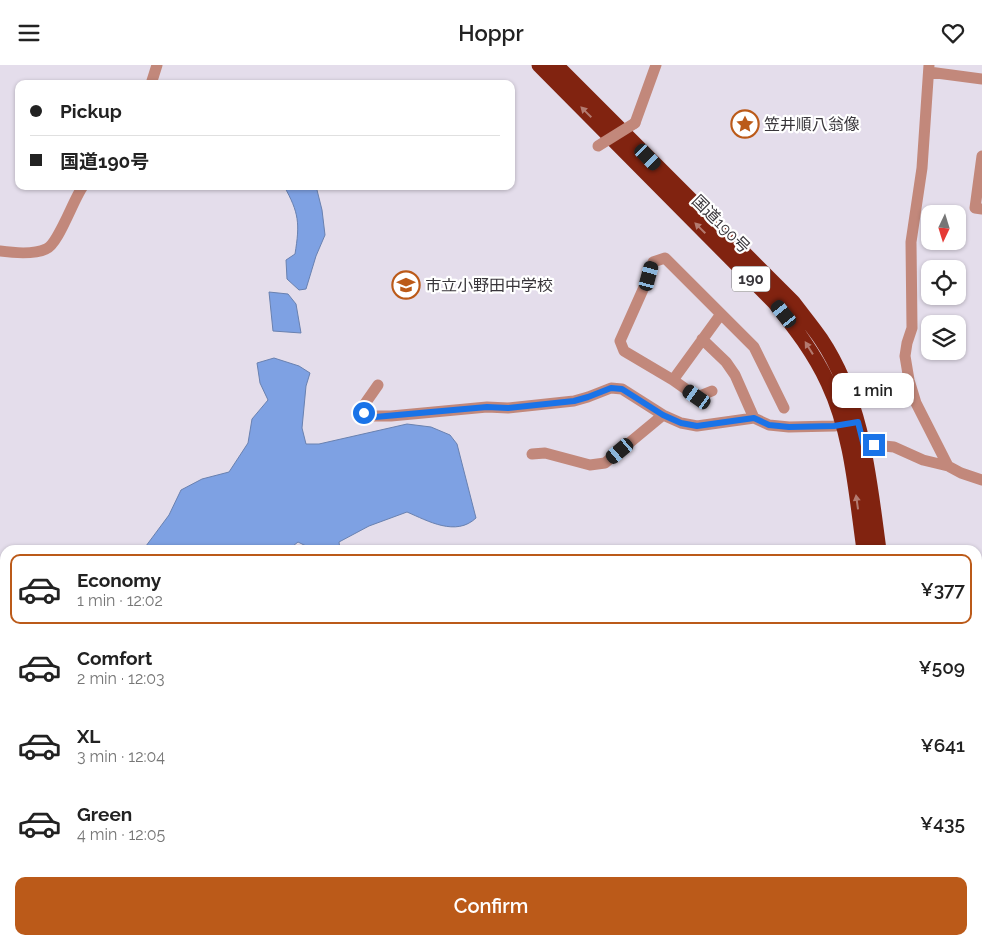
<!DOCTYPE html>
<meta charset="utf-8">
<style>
body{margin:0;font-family:Raleway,"Noto Sans JP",sans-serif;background:#f2f2f2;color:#222;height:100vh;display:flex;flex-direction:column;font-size:19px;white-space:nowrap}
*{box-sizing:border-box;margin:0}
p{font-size:16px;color:#767676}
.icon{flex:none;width:28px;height:28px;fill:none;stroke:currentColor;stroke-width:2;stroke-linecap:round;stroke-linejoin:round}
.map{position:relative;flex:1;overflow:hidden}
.drawer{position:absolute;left:0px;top:480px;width:982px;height:400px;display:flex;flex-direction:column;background:#fff;border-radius:15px 15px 0 0;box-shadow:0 1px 4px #0004}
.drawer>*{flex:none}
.banner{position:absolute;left:15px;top:15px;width:500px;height:110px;border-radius:10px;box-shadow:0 1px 4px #0004;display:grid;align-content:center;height:110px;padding:0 15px;background:#fff}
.needle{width:32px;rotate:184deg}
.controls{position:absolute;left:921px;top:140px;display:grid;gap:10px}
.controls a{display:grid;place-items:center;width:45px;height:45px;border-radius:10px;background:#fff;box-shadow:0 1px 4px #0004;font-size:25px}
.end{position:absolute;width:22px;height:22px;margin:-11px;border:6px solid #1a73e8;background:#fff;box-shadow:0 0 0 2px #fff}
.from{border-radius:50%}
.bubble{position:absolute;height:35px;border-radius:10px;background:#fff;box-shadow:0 1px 4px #0004;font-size:16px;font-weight:600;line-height:35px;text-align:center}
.car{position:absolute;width:15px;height:30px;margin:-15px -8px;border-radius:6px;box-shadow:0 0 4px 1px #0007;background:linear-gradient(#222 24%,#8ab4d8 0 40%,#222 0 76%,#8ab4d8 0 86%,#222 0)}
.banner b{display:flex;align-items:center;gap:18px;height:48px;font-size:19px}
.banner b+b{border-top:1px solid #e0e0e0}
.banner i{width:12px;height:12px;background:#222}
ul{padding:9px 0 0;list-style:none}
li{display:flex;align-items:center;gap:15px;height:70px;margin:0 10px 8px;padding:0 5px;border:2px solid transparent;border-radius:10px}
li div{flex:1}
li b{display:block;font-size:19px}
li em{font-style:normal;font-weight:600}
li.on{border-color:#bb5a19}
li>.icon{width:45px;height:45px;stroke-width:1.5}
.cta{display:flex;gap:10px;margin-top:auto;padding:10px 15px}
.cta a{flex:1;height:58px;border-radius:10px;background:#bb5a19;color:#fff;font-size:20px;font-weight:600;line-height:58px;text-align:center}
header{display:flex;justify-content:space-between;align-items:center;height:65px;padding:0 15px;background:#fff;font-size:22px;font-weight:600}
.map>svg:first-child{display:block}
.green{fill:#caaedf}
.water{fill:#7ea1e3;stroke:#6981b0}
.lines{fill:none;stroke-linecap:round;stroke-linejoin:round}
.street{stroke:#c2887b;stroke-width:11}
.highway{stroke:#812310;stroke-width:15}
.street-bridge{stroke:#c2887b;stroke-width:11}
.oneway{fill:#b37b70}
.route{stroke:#1a73e8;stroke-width:6}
.labels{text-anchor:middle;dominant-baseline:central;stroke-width:4.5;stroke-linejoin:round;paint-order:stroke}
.shield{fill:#fff;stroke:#747275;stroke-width:1}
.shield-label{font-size:15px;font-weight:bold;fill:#38353a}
.poi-label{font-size:16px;fill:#38353a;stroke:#fff;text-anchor:start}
.street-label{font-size:16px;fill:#38353a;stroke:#fff}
</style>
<header><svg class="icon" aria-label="menu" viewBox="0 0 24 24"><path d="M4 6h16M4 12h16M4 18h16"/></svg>Hoppr<svg class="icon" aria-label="heart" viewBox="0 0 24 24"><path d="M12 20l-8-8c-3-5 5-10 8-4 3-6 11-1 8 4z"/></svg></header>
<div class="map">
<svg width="982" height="880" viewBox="0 0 982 880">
<rect width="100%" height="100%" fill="#e4ddeb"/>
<!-- green -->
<path class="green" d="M0,640l5,8v93l-5,2z
M0,808h5v67l-2,5h-3z
M849,875h46l-2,5h-46z"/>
<!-- water -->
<path class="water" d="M284,121h32l6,24 3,25 -9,21 -10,33 -7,1 -12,-11 -1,-19 9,-6c5,-31 4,-41 -11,-68z
M269,227l19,2 8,10 5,29 -28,-2z
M274,293l25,8 11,7 -4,13 -4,42 4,16h13l88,-20 24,3 19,8 7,9 19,74c-20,19 -48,3 -69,-6l-38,14 -30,16 1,8h-26l-16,-8 -10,8h-145l26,-35 12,-25 21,-11 27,-7 19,-29 4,-24 16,-19 -8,-17 -3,-20z
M0,566l5,2v36l-5,-4z
M500,875h344l-3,5h-344z"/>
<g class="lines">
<!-- street -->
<path class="street" d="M929,0l-7,103 -11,74 1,86 -5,15 -2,13 4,24 7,23 32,63
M929,7l53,7
M151,19l6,-19
M635,58l21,-58
M982,91l-7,52 7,1
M0,186c14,2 33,4 46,-2 12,-4 27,-49 37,-63
M702,274l24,23 9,13 19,43
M673,315l48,-66
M378,320l-14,20 1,8 3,3h23l96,-9 21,1 66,-7 14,-4 23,-9 11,1 41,26 18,8 16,3 57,-8 15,7 20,2 45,-1 17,-3
M712,326l-15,6 -24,-17 -49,-29 -4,-10 29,-65 4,-14 12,-4 89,89 30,61
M864,381l10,-1 20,2 29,13 25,6 13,7 21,7
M532,389l13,-1 45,12 15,-2 58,-48
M978,639l4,1
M195,880l3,-5
M274,880l3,-5
M333,880l3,-5
M392,880l3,-5"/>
<!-- highway -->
<path class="highway" d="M539,0l236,238c20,25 39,50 53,80 24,51 28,111 36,167
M556,0l237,237c9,12 19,24 28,37 42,63 48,138 58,211
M929,875l1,5
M943,875l1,5"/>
<!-- street-bridge -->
<path class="street-bridge" d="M598,81l37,-23"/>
</g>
<!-- one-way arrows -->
<defs><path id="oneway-solid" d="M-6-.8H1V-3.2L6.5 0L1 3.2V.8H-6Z" transform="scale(1.25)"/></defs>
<g class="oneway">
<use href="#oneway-solid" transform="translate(586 47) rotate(-135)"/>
<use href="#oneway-solid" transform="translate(700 163) rotate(-135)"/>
<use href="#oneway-solid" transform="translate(809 283) rotate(-122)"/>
<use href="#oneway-solid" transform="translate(857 437) rotate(-98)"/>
</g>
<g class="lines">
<!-- route -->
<path class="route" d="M364,348l4,3 7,1 112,-10 21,1 66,-7 14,-4 23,-9 11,1 41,26 18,8 16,3 57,-8 15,7 20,2 45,-1 24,-4 6,24 10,-1"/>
</g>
<!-- icons -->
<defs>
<g id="sight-ring" transform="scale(1.4375)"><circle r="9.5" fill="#fff" stroke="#bb5a19" stroke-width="1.5"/><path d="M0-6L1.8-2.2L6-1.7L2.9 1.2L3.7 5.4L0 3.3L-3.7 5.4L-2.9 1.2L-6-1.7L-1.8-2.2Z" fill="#bb5a19"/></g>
<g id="school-ring" transform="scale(1.4375)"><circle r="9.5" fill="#fff" stroke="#bb5a19" stroke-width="1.5"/><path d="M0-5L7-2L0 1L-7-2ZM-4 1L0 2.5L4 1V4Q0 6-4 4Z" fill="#bb5a19"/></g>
</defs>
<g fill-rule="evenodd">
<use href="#sight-ring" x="745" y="59"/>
<use href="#school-ring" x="406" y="220"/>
</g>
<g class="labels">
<!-- shield labels -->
<rect class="shield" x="732" y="201.5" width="38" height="25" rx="4"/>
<g class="shield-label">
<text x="751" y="214">190</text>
</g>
<!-- poi labels -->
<g class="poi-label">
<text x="764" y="59">笠井順八翁像</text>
<text x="425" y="220">市立小野田中学校</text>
</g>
<!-- street labels -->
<g class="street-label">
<text transform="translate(721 159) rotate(45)">国道190号</text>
</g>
</g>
</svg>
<div class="controls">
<a><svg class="needle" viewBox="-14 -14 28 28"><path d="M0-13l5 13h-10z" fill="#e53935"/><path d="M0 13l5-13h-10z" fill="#767676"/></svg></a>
<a><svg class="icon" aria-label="locate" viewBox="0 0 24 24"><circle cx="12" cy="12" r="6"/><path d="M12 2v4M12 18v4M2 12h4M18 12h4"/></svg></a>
<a><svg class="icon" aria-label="layers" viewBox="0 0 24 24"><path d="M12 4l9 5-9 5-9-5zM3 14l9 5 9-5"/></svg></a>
</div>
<i class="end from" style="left:364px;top:348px"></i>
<i class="end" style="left:874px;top:380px"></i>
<div class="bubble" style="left:832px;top:308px;width:82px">1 min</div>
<i class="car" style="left:648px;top:92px;rotate:136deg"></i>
<i class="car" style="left:649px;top:211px;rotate:15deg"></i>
<i class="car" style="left:784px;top:249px;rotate:321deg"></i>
<i class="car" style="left:697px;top:332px;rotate:305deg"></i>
<i class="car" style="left:620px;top:386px;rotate:230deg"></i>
<div class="banner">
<b><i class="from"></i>Pickup</b>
<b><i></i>国道190号</b>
</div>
<section class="drawer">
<ul>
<li class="on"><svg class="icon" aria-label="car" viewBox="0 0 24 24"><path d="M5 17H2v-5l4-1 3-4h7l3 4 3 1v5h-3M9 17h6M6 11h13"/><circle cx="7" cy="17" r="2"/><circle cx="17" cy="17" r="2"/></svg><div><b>Economy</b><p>1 min · 12:02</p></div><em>¥377</em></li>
<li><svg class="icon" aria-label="car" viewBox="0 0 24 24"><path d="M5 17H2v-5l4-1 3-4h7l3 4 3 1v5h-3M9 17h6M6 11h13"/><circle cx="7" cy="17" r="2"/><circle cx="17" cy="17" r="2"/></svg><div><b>Comfort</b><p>2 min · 12:03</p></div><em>¥509</em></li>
<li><svg class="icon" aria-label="car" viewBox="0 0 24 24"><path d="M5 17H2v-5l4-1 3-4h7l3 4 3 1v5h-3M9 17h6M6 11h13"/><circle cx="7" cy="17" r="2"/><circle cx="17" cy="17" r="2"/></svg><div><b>XL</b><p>3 min · 12:04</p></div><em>¥641</em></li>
<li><svg class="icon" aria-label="car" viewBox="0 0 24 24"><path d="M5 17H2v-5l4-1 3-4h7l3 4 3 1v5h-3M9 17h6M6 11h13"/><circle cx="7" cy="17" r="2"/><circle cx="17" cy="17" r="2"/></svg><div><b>Green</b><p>4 min · 12:05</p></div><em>¥435</em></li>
</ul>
<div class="cta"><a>Confirm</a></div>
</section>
</div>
